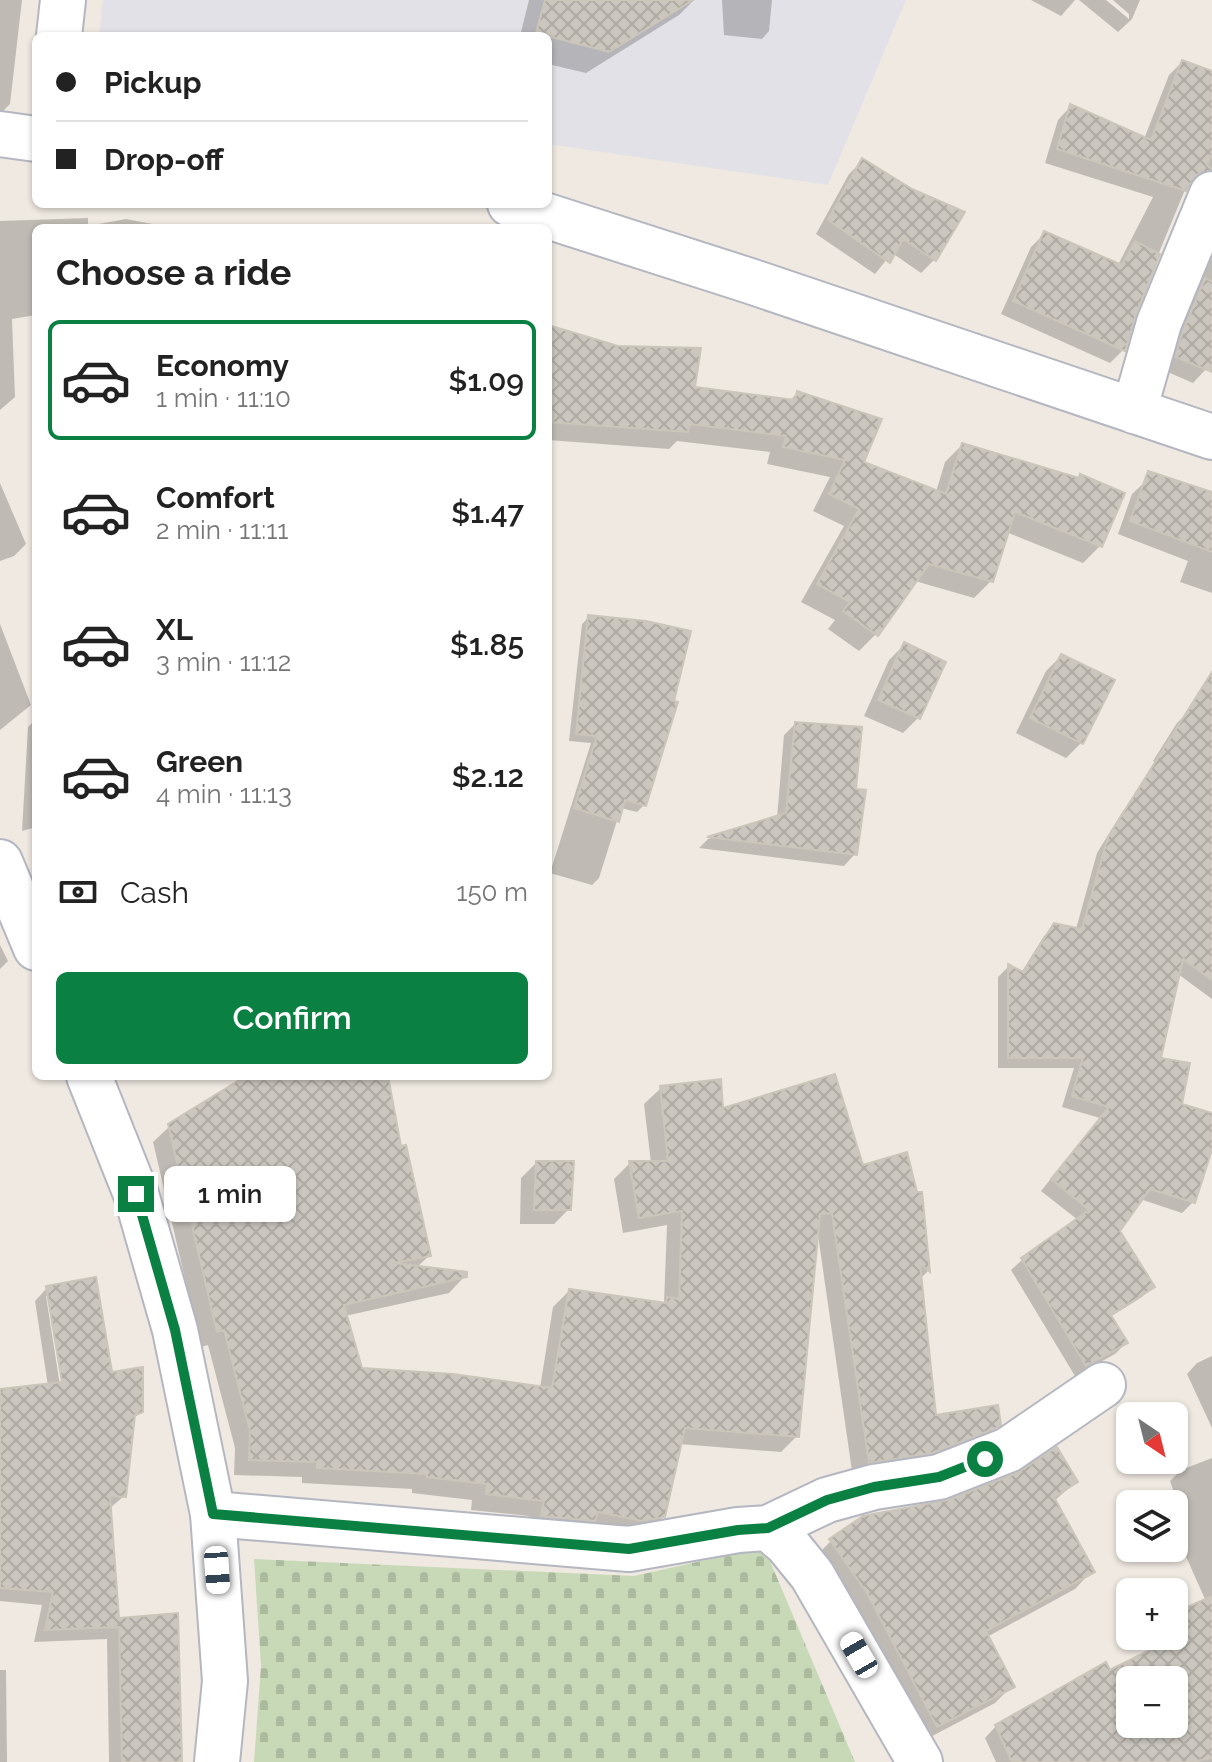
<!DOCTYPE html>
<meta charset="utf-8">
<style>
body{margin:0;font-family:Raleway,sans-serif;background:#f6f6f6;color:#222;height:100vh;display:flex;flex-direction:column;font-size:30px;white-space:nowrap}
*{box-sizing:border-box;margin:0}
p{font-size:26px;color:#767676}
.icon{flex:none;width:44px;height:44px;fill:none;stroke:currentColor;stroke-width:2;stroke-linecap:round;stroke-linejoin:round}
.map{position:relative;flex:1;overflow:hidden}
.details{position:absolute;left:32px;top:224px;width:520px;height:856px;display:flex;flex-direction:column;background:#fff;border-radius:12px;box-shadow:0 2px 6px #0004}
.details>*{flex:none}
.guide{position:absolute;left:32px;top:32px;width:520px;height:176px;border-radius:12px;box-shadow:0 2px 6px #0004;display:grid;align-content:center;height:176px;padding:0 24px;background:#fff}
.needle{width:52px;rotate:145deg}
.controls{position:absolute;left:1116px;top:1402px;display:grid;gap:16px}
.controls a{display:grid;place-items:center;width:72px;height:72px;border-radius:12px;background:#fff;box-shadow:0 2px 6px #0004;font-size:40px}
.end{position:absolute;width:36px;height:36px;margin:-18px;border:10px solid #0b8043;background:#fff;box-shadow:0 0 0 4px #fff}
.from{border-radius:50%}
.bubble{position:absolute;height:56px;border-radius:12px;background:#fff;box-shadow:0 2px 6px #0004;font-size:26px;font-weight:600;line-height:56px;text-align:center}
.car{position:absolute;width:24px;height:48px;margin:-24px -12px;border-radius:10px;box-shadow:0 0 6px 2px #0007;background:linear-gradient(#fff 24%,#345 0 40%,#fff 0 76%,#345 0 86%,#fff 0)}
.guide b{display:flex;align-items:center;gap:28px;height:76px;font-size:30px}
.guide b+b{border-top:2px solid #e0e0e0}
.guide i{width:20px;height:20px;background:#222}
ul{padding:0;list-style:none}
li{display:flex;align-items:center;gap:24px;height:120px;margin:0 16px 12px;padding:0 8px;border:4px solid transparent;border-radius:12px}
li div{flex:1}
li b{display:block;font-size:30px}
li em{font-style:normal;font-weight:600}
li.selected{border-color:#0b8043}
li>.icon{width:72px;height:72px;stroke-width:1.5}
h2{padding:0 24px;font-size:36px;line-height:96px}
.pay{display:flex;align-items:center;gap:20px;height:88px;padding:0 24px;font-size:30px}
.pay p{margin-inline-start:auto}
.primary-button{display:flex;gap:16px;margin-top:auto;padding:16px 24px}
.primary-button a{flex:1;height:92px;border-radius:12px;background:#0b8043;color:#fff;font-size:32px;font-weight:600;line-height:92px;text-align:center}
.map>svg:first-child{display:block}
.industrial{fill:#e3e1e8}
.cemetery{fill:url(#cemetery-stones)}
.shadow{fill:#0003;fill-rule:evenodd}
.building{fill:url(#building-cross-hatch);stroke:#cbc5ba;stroke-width:2;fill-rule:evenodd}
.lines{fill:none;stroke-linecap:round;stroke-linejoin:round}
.minor-casing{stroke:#b4b7c1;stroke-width:48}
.tertiary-casing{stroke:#b4b7c1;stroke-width:48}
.minor{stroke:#fff;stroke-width:44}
.tertiary{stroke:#fff;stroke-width:44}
.route{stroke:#0b8043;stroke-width:10}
</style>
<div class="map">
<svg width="1212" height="1762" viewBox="0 0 1212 1762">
<defs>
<pattern id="cemetery-stones" width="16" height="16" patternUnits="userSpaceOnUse" patternTransform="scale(2)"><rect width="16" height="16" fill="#c8d9b8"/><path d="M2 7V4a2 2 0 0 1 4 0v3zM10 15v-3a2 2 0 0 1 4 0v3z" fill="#acbb9e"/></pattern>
<pattern id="building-cross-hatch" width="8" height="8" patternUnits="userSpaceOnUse" patternTransform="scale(2)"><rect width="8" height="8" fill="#cbc7bf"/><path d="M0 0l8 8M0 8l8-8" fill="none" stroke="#afaba4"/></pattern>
</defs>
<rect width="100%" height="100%" fill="#efe9e1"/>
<!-- industrial -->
<path class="industrial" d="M103,0h803l-78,185 -280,-41v-108h-449z"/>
<!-- cemetery -->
<path class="cemetery" d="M764,1547l91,215h-601l7,-96 -7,-107 380,17z"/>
<!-- shadow -->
<path class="shadow" d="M0,0h22l-12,104 -10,10z
M529,0h165l-15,15 -93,58 -38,-9v-28h-28z
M722,0h50l-3,31 -7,8 -38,-4z
M1031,0h44l-14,16z
M1079,0h27l23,19v-5l-16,-14h27l-8,19 -14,13z
M1182,62l30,11v114l-5,-4 -14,-1 -6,3 -53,128 -11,37 -13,13 -109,-49 30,-67 13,-13 74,31 35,-68 -108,-34 13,-43 13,-14 73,33 25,-64z
M862,161l49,30 51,22 -28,47 -13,13 -29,-20 -17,21 -59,-40 33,-60z
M88,218v8l38,-7 47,9h-137v87l-24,4 3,78 -15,13v-189z
M1212,244v125h-6l-13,14 -30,-13z
M548,327l145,61 97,13 7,-8 65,70 74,29 9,-30 17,-17 138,101 -17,17 -77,-31 -15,49 -17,17 -59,-17 -39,53 -17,17 -31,-22 7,-9 -34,-18 43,-76 -31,-15 17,-34 -63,-13 3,-12 -93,-11 -8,8 -121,-9z
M1146,481l66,23v89l-32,-11 8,-21 -70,-27 14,-40z
M0,483l26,61 -12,12 -14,5z
M589,617l55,188 -7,7 -16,-4 -22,70 -7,7 -42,-12 41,-130 -22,-2 13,-117z
M0,624l31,81 -31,25z
M904,645l14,73 -15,15 -39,-17 25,-56z
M1061,656l20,87 -15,15 -50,-25 30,-62z
M1190,710l22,14v74l-59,-37 24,-38z
M36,719v108l-14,4 6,-104z
M795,724l60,130 -11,12 -145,-18 9,-9 69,-21 7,-83z
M1133,800l79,57v142l-34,-25 -19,86 21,46 32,9v30l-19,57 -11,11 -42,-14 -23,32 35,55 -10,11 -32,20 16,26 -11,11 -40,22 -64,-106 11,-10 56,-40 -37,-29 59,-73 -38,-11 12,-39h-76v-91l11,-11 12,7 23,-37 11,-11 21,4 21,-76 26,-42z
M0,945l8,16 -8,8z
M249,1076h137l14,73 29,107 -13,12 49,8 -16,17 -104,23 15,54 180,18 13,-81 16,-16 95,12 3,-78 -44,8 -9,-54 16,-16h21l-7,-59 17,-16 200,79 55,27h4l8,77 -8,8 14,138 65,7 -17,16 -67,28 -62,10 -35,-243 -21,201 -16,16 -102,-8 -15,72 -17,17 -121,-1 3,-16 -58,-6 1,-10 -60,-7v-4l-110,-6v-6l-68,-2 1,-27 -27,-103 -7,2 -48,-205 17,-16z
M536,1163l33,46 -15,15h-34l1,-46z
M47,1288l94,124 -9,8 -8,76 -15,13 8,111 42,142h-50l-2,-123 -73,3 8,-37 -42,-4v-210l48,-5 -13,-85zM46,1296h4l15,96h-4z
M1212,1356v72l-25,-54 10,-11z
M1212,1458v148l-3,2 -30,-67 9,-10 -18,-50 11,-11z
M1076,1482l-22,19 38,70 -17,18 -88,48 25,49 -17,17 -76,40 -105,-185 17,-17 117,-39z
M1212,1608v54l-38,25v-7h-44v44h44v-10l38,-9v57h-216l-11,-24 11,-12 170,-82 -4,-8h12v-24z
M0,1670h6l1,92h-7z"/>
<!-- building -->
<path class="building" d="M545,0h148l-84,52 -73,-19z
M1182,60l30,11v83l-5,11 5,5 -16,5 -10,16 -129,-42 13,-45 81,36z
M862,158l50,31 53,23 -29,49 -33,-22 -13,24 -62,-43z
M1044,231l78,34 13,-24 25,13 -24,60 -11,37 -112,-50z
M1205,278l7,4v90l-37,-15 8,-26z
M548,325l70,21 83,2 -6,39 100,13 2,-9 85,28 -18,43 82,32 16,-51 117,35 1,-4 45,19 -23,54 -87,-35 -22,70 -64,-18 -51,72 -35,-25 7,-9 -33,-18 42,-75 -30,-15 16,-34 -62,-13 3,-11 -96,-12 -2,8 -140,-10z
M1148,471l64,21v60l-82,-31z
M588,615l58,6 45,10 -17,70 4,1 -32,104 -21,-6 -6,22 -45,-14 23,-72 -21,-2z
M904,642l42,20 -26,57 -42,-19z
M1061,654l54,26 -32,64 -53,-26z
M1212,672v308l-29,-21 -22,99 29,5 -8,41 30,9v37l-17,53 -45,-14 -30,42 35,56 -44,28 17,28 -42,23 -65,-108 68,-48 -38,-31 58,-72 -37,-11 11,-38h-75v-94l15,8 31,-49 28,6 26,-92z
M795,722l67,5 -6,62 10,1 -9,65 -150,-18 79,-24z
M835,1074l28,91 44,-13 10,40h5l8,80 -10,-8 16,151 62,-10 3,20 -5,3 -64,25 -63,10 -37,-250 -12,1 -21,223 -114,-9 -20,89 -23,4 -44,-9 -3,9 -54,-5 3,-15 -58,-7 1,-10 -60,-7v-3l-110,-6v-6l-68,-2 1,-29 -26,-101 -7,2 -49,-208 78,-48h142l13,70 5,-1 25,111 -37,7 73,9v5l-123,28 18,63 91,6 99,14 17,-99 97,14 1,-6 12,2 3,-88 -43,7 -10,-57h39l-8,-75 61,-7 2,29z
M536,1161h38l-3,49h-37z
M96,1277l16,95 31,-5v45l-8,3 -9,82 -16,-1 9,122 59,-5 4,149h-60l-3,-135 -74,3 8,-38 -53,-4v-199l62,-7 -16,-96z
M1057,1447l21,35 -24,15 41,75 -109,59 29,56 -78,40 -70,-134 -38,-54 34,-23 85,-16 69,-27z
M1212,1596v162l-21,4h-179l-17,-37 111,-63 4,8 64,-32v-25zM1130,1680h44v44h-44z"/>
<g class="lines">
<!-- minor casing -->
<g class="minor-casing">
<path id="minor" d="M59,36l4,-36
M0,134l36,5
M510,204l240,77 462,156
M1134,411l25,-88 53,-129
M213,1514l416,35 109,-19 30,-2 18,15 26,32 108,187
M768,1528l59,-28 47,-13 65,-10 69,-27 95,-65"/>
</g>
<!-- tertiary casing -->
<g class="tertiary-casing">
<path id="tertiary" d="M0,862l36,86
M89,1076l47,118 39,136 38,184 12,167 -8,81"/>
</g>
<!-- minor -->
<use href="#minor" class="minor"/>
<!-- tertiary -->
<use href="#tertiary" class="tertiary"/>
</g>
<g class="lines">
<!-- route -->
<path class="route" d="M136,1194l39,136 38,184 416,35 109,-19 30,-2 59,-28 47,-13 65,-10 46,-18"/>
</g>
</svg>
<div class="controls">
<a><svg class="needle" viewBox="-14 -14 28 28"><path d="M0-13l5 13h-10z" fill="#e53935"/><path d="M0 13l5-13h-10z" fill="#767676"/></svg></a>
<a><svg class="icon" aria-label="layers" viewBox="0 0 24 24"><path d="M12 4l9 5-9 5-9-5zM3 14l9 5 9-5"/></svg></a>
<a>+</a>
<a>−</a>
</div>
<i class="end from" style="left:985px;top:1459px"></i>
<i class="end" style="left:136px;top:1194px"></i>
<div class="bubble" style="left:164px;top:1166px;width:132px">1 min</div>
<i class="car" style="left:217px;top:1570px;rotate:176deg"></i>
<i class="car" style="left:859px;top:1655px;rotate:330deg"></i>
<div class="guide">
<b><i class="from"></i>Pickup</b>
<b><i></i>Drop-off</b>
</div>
<section class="details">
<h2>Choose a ride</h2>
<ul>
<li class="selected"><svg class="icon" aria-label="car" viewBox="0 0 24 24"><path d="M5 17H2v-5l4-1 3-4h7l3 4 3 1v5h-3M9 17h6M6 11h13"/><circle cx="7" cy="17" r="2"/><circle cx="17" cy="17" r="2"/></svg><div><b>Economy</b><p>1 min · 11:10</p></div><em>$1.09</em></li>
<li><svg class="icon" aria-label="car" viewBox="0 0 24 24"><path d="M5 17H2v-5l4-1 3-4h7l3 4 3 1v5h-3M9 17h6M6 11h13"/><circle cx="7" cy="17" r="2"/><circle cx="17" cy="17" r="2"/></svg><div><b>Comfort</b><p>2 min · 11:11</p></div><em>$1.47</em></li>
<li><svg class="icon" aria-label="car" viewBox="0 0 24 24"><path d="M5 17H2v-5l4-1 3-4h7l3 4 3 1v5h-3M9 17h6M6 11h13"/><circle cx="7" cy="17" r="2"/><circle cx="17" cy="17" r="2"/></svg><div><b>XL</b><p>3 min · 11:12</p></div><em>$1.85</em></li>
<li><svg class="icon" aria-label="car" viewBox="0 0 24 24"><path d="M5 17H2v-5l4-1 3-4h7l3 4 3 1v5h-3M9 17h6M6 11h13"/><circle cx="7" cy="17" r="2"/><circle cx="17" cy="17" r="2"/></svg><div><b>Green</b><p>4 min · 11:13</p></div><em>$2.12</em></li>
</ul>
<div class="pay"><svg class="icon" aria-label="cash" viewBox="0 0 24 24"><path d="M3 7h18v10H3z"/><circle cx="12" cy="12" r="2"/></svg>Cash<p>150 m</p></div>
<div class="primary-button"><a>Confirm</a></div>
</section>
</div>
